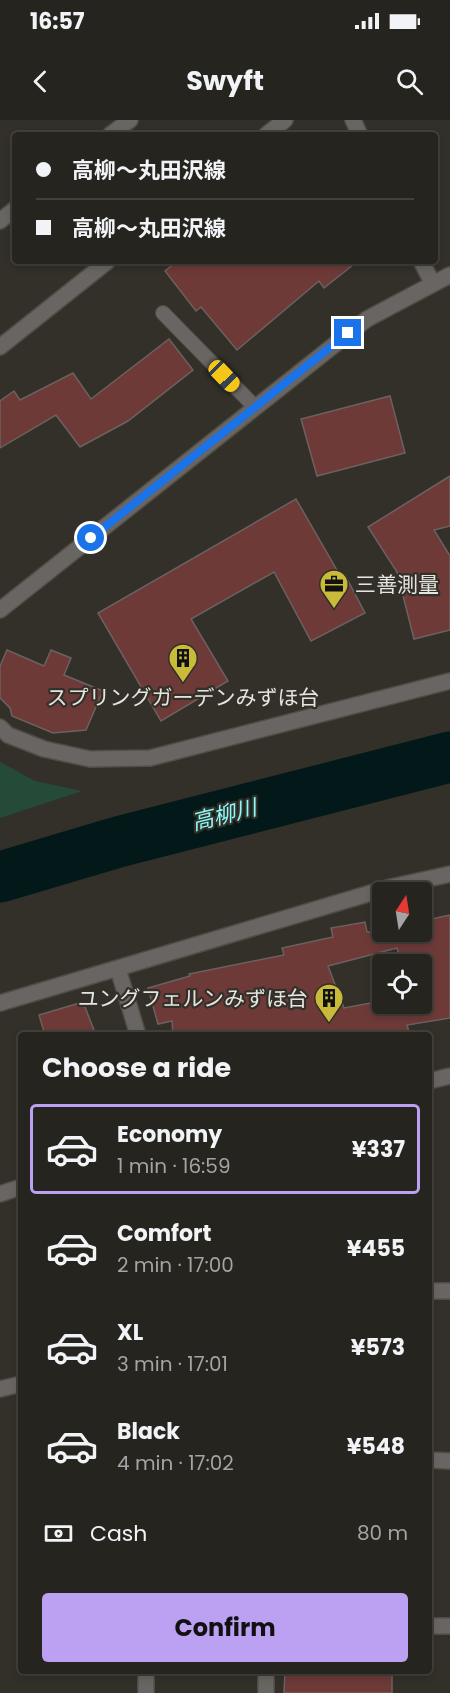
<!DOCTYPE html>
<meta charset="utf-8">
<style>
body{margin:0;font-family:Poppins,"Noto Sans JP",sans-serif;background:#32302b;color:#f1f3f6;height:100vh;display:flex;flex-direction:column;font-size:22px;white-space:nowrap}
*{box-sizing:border-box;margin:0}
p{font-size:20px;color:#a4a4a4}
.icon{flex:none;width:33px;height:33px;fill:none;stroke:currentColor;stroke-width:2;stroke-linecap:round;stroke-linejoin:round}
.map{position:relative;flex:1;overflow:hidden}
.drawer{position:absolute;left:18px;top:912px;width:414px;height:642px;display:flex;flex-direction:column;background:#26241e;border-radius:6px;box-shadow:0 3px 9px #0003,0 0 0 2px #42413c}
.drawer>*{flex:none}
.banner{position:absolute;left:12px;top:12px;width:426px;height:132px;border-radius:6px;box-shadow:0 3px 9px #0003,0 0 0 2px #42413c;display:grid;align-content:center;height:132px;padding:0 24px;background:#26241e}
.needle{width:39px;rotate:12deg}
.buttons{position:absolute;left:372px;top:762px;display:grid;gap:12px}
.buttons a{display:grid;place-items:center;width:60px;height:60px;border-radius:6px;background:#26241e;box-shadow:0 3px 9px #0003,0 0 0 2px #42413c;font-size:30px}
.end{position:absolute;width:27px;height:27px;margin:-14px;border:8px solid #1a73e8;background:#fff;box-shadow:0 0 0 3px #fff}
.from{border-radius:50%}
.car{position:absolute;width:18px;height:36px;margin:-18px -9px;border-radius:8px;box-shadow:0 0 4px 2px #0007;background:linear-gradient(#f5c518 24%,#345 0 40%,#f5c518 0 76%,#345 0 86%,#f5c518 0)}
.banner b{display:flex;align-items:center;gap:21px;height:57px;font-size:22px}
.banner b+b{border-top:2px solid #42413c}
.banner i{width:15px;height:15px;background:#f1f3f6}
ul{padding:0;list-style:none}
li{display:flex;align-items:center;gap:18px;height:90px;margin:0 12px 9px;padding:0 12px;border:3px solid transparent;border-radius:6px}
li div{flex:1}
li b{display:block;font-size:22px}
li em{font-style:normal;font-weight:700}
li.on{border-color:#bca0f2}
li>.icon{width:54px;height:54px;stroke-width:1.5}
h2{padding:0 24px;font-size:27px;line-height:72px}
.pay{display:flex;align-items:center;gap:15px;height:66px;padding:0 24px;font-size:22px}
.pay p{margin-inline-start:auto}
.button{display:flex;gap:12px;margin-top:auto;padding:12px 24px}
.button a{flex:1;height:69px;border-radius:6px;background:#bca0f2;color:#111;font-size:24px;font-weight:700;line-height:69px;text-align:center}
.status{display:flex;justify-content:space-between;align-items:center;height:42px;padding:0 30px;background:#26241e;direction:ltr}
.status svg{height:16px;fill:currentColor}
header{display:flex;justify-content:space-between;align-items:center;height:78px;padding:0 24px;background:#26241e;font-size:27px;font-weight:700}
.map>svg:first-child{display:block}
.green{fill:#254b38}
.lines{fill:none;stroke-linecap:round;stroke-linejoin:round}
.river{stroke:#031919;stroke-width:51}
.building{fill:#6d3a38;stroke:#6c6160;stroke-width:1.5;fill-rule:evenodd}
.service-casing{stroke:#4f4d45;stroke-width:16}
.minor-casing{stroke:#4f4d45;stroke-width:18}
.tertiary-casing{stroke:#4f4d45;stroke-width:18}
.service{stroke:#696563;stroke-width:14}
.minor{stroke:#696563;stroke-width:15}
.tertiary{stroke:#696563;stroke-width:15}
.route{stroke:#1a73e8;stroke-width:8}
.labels{text-anchor:middle;dominant-baseline:central;stroke-width:4.5;stroke-linejoin:round;paint-order:stroke}
.poi-label{font-size:21px;fill:#e6e4df;stroke:#323028;text-anchor:start}
.water-label{font-size:22px;font-style:italic;fill:#8afafa;stroke:#323028}
</style>
<div class="status"><b>16:57</b><svg viewBox="0 0 49 12"><path d="M0 12V9h3v3zM5 12V6h3v6zM10 12V3h3v9zM15 12V0h3v12zM26 1h20v11H26zM47 4h2v5h-2z"/></svg></div>
<header><svg class="icon" aria-label="back" viewBox="0 0 24 24"><path d="M15 5l-7 7 7 7"/></svg>Swyft<svg class="icon" aria-label="search" viewBox="0 0 24 24"><circle cx="10" cy="10" r="6"/><path d="M15 15l6 6"/></svg></header>
<div class="map">
<svg width="450" height="1573" viewBox="0 0 450 1573">
<rect width="100%" height="100%" fill="#323028"/>
<!-- green -->
<path class="green" d="M0,642l35,19 47,10 -82,27z"/>
<g class="lines">
<!-- river -->
<path class="river" d="M0,757l118,-35 332,-85"/>
</g>
<!-- building -->
<path class="building" d="M178,141h180l-34,27 -5,-7 -82,69 -36,-43 -5,4 -31,-40z
M169,219l24,31 -65,51 -48,26 -24,-32 -56,33v-47l14,-10 6,9 53,-27 18,26z
M390,276l15,57 -88,23 -16,-57z
M450,356v50l-16,4 16,26v74l-36,9 -17,-67 -29,-45z
M296,379l45,78 4,-2 20,38 -54,28 -37,-69 -83,47 37,62 -67,40 -63,-108z
M7,530l37,16 7,-16 20,8 -7,17 39,16 -17,39 -33,3 -41,-17 -2,-8 -10,-10v-32z
M450,795v103l-43,7 3,10h-237l-1,-14 -14,3 -10,-36 42,-12 -1,-2 95,-19 -2,-7 51,-11 -2,-9 34,-6 2,10h55v-11zM397,828l4,16h21v40h-40v-3l-38,7 -16,-42z
M83,882l13,33h-51l-6,-20z
M285,1551h107v22h-108z"/>
<g class="lines">
<!-- service casing -->
<g class="service-casing">
<path id="service" d="M163,193l92,94"/>
</g>
<!-- minor casing -->
<g class="minor-casing">
<path id="minor" d="M353,0l7,15
M110,15l20,-15
M266,15l19,-15
M0,101l15,-12
M421,141l11,21
M0,227l108,-86
M118,849l20,66
M0,883l391,-116 59,-13
M429,961l21,-5
M0,1074l21,-7
M429,1171h21
M0,1269l21,-5
M429,1340l21,1
M429,1506h21
M266,1551v22
M146,1573v-22"/>
</g>
<!-- tertiary casing -->
<g class="tertiary-casing">
<path id="tertiary" d="M0,490l367,-291 83,-44
M0,607l8,8 36,14 46,10 60,-1 300,-77"/>
</g>
<!-- service -->
<use href="#service" class="service"/>
<!-- minor -->
<use href="#minor" class="minor"/>
<!-- tertiary -->
<use href="#tertiary" class="tertiary"/>
</g>
<g class="lines">
<!-- route -->
<path class="route" d="M91,418l257,-205"/>
</g>
<!-- icons -->
<defs>
<g id="office-pin" transform="scale(1.5)"><path d="M0 17L-7.5 6A9.5 9.5 0 1 1 7.5 6Z" fill="#caba3a" stroke="#323028"/><path d="M-6-3h4V-5.5h4V-3h4V5H-6ZM-1-4.5V-3h2v-1.5ZM-6 0V1H6V0Z" fill="#111"/></g>
<g id="building-pin" transform="scale(1.5)"><path d="M0 17L-7.5 6A9.5 9.5 0 1 1 7.5 6Z" fill="#caba3a" stroke="#323028"/><path d="M-4-6H4V6H1V3H-1V6H-4ZM-2.5-4.3h1.7v1.8h-1.7ZM.8-4.3h1.7v1.8H.8ZM-2.5-1h1.7V.8h-1.7ZM.8-1h1.7V.8H.8Z" fill="#111"/></g>
</defs>
<g fill-rule="evenodd">
<use href="#office-pin" x="334" y="464"/>
<use href="#building-pin" x="183" y="538"/>
<use href="#building-pin" x="329" y="878"/>
</g>
<g class="labels">
<!-- poi labels -->
<g class="poi-label">
<text x="355" y="464">三善測量</text>
<text x="183" y="577" text-anchor="middle">スプリングガーデンみずほ台</text>
<text x="308" y="878" text-anchor="end">ユングフェルンみずほ台</text>
</g>
<!-- water labels -->
<g class="water-label">
<text transform="translate(224 695) rotate(-14)">高柳川</text>
</g>
</g>
</svg>
<div class="buttons">
<a><svg class="needle" viewBox="-14 -14 28 28"><path d="M0-13l5 13h-10z" fill="#e53935"/><path d="M0 13l5-13h-10z" fill="#a4a4a4"/></svg></a>
<a><svg class="icon" aria-label="locate" viewBox="0 0 24 24"><circle cx="12" cy="12" r="6"/><path d="M12 2v4M12 18v4M2 12h4M18 12h4"/></svg></a>
</div>
<i class="end from" style="left:91px;top:418px"></i>
<i class="end" style="left:348px;top:213px"></i>
<i class="car" style="left:224px;top:256px;rotate:136deg"></i>
<div class="banner">
<b><i class="from"></i>高柳～丸田沢線</b>
<b><i></i>高柳～丸田沢線</b>
</div>
<section class="drawer">
<h2>Choose a ride</h2>
<ul>
<li class="on"><svg class="icon" aria-label="car" viewBox="0 0 24 24"><path d="M5 17H2v-5l4-1 3-4h7l3 4 3 1v5h-3M9 17h6M6 11h13"/><circle cx="7" cy="17" r="2"/><circle cx="17" cy="17" r="2"/></svg><div><b>Economy</b><p>1 min · 16:59</p></div><em>¥337</em></li>
<li><svg class="icon" aria-label="car" viewBox="0 0 24 24"><path d="M5 17H2v-5l4-1 3-4h7l3 4 3 1v5h-3M9 17h6M6 11h13"/><circle cx="7" cy="17" r="2"/><circle cx="17" cy="17" r="2"/></svg><div><b>Comfort</b><p>2 min · 17:00</p></div><em>¥455</em></li>
<li><svg class="icon" aria-label="car" viewBox="0 0 24 24"><path d="M5 17H2v-5l4-1 3-4h7l3 4 3 1v5h-3M9 17h6M6 11h13"/><circle cx="7" cy="17" r="2"/><circle cx="17" cy="17" r="2"/></svg><div><b>XL</b><p>3 min · 17:01</p></div><em>¥573</em></li>
<li><svg class="icon" aria-label="car" viewBox="0 0 24 24"><path d="M5 17H2v-5l4-1 3-4h7l3 4 3 1v5h-3M9 17h6M6 11h13"/><circle cx="7" cy="17" r="2"/><circle cx="17" cy="17" r="2"/></svg><div><b>Black</b><p>4 min · 17:02</p></div><em>¥548</em></li>
</ul>
<div class="pay"><svg class="icon" aria-label="cash" viewBox="0 0 24 24"><path d="M3 7h18v10H3z"/><circle cx="12" cy="12" r="2"/></svg>Cash<p>80 m</p></div>
<div class="button"><a>Confirm</a></div>
</section>
</div>
